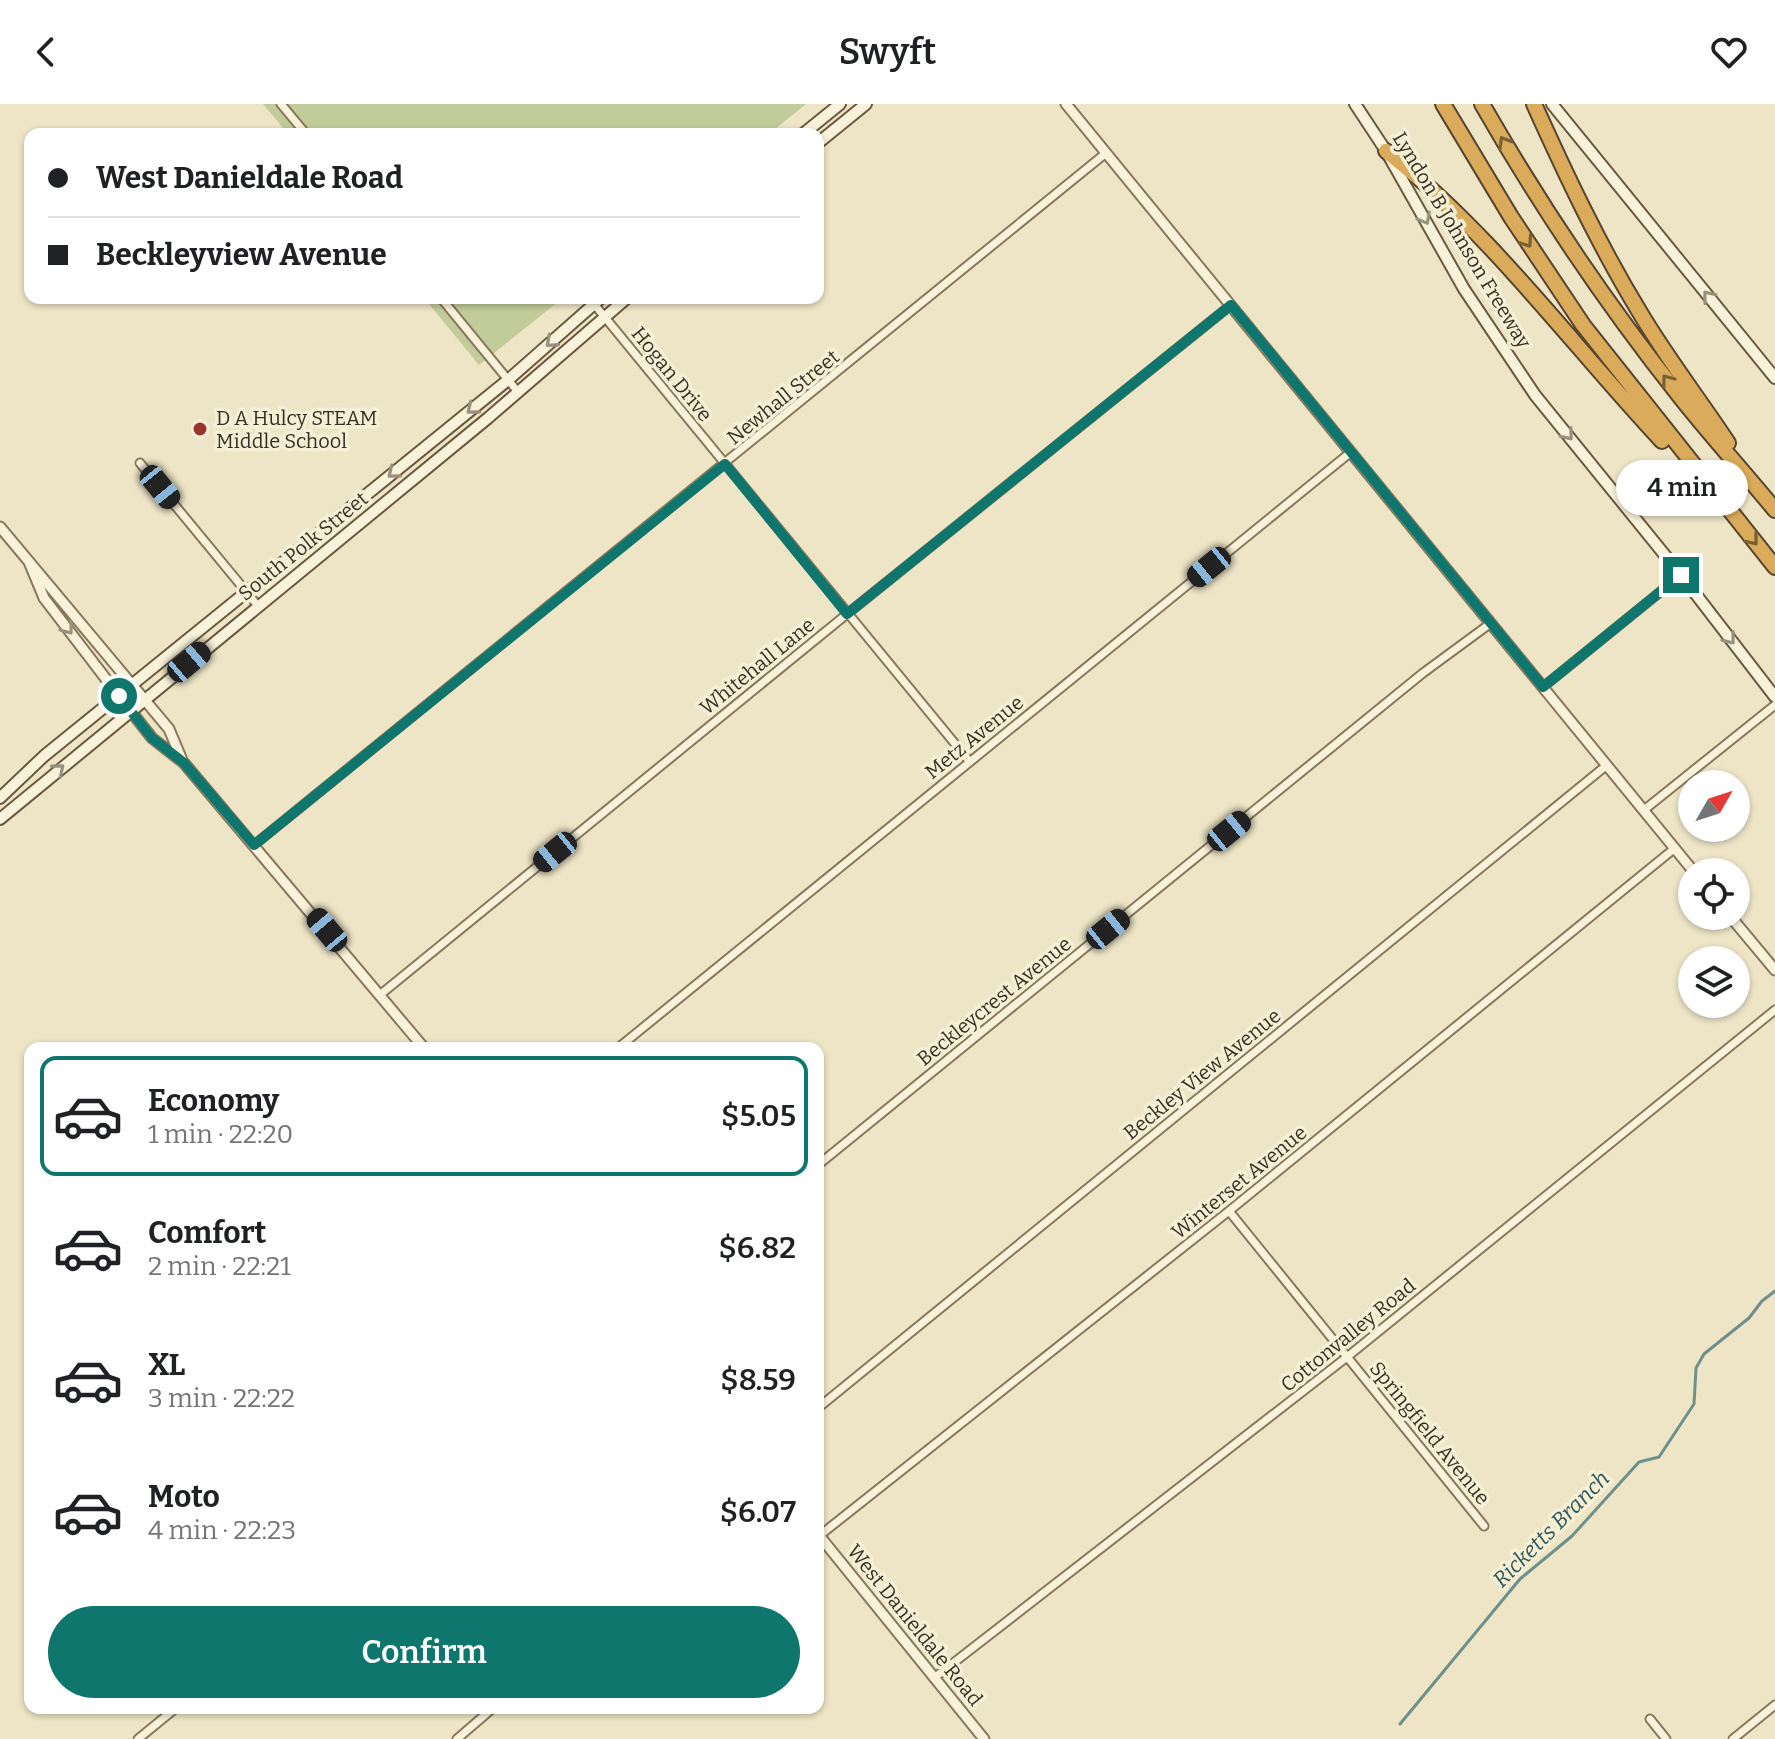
<!DOCTYPE html>
<meta charset="utf-8">
<style>
body{margin:0;font-family:Bitter,serif;background:#f6f6f6;color:#202124;height:100vh;display:flex;flex-direction:column;font-size:30px;white-space:nowrap}
*{box-sizing:border-box;margin:0}
p{font-size:26px;color:#757577}
.icon{flex:none;width:44px;height:44px;fill:none;stroke:currentColor;stroke-width:2;stroke-linecap:round;stroke-linejoin:round}
.map{position:relative;flex:1;overflow:hidden}
.side{position:absolute;left:24px;top:938px;width:800px;height:672px;display:flex;flex-direction:column;background:#fff;border-radius:16px;box-shadow:0 2px 6px #0004}
.side>*{flex:none}
.hud{position:absolute;left:24px;top:24px;width:800px;height:176px;border-radius:16px;box-shadow:0 2px 6px #0004;display:grid;align-content:center;height:176px;padding:0 24px;background:#fff}
.needle{width:52px;rotate:51deg}
.controls{position:absolute;left:1678px;top:666px;display:grid;gap:16px}
.controls a{display:grid;place-items:center;width:72px;height:72px;border-radius:50%;background:#fff;box-shadow:0 2px 6px #0004;font-size:40px}
.end{position:absolute;width:36px;height:36px;margin:-18px;border:10px solid #0f766e;background:#fff;box-shadow:0 0 0 4px #fff}
.from{border-radius:50%}
.bubble{position:absolute;height:56px;border-radius:28px;background:#fff;box-shadow:0 2px 6px #0004;font-size:26px;font-weight:600;line-height:56px;text-align:center}
.car{position:absolute;width:24px;height:48px;margin:-24px -12px;border-radius:10px;box-shadow:0 0 6px 2px #0007;background:linear-gradient(#222 24%,#8ab4d8 0 40%,#222 0 76%,#8ab4d8 0 86%,#222 0)}
.hud b{display:flex;align-items:center;gap:28px;height:76px;font-size:30px}
.hud b+b{border-top:2px solid #e0e0e0}
.hud i{width:20px;height:20px;background:#202124}
ul{padding:14px 0 0;list-style:none}
li{display:flex;align-items:center;gap:24px;height:120px;margin:0 16px 12px;padding:0 8px;border:4px solid transparent;border-radius:16px}
li div{flex:1}
li b{display:block;font-size:30px}
li em{font-style:normal;font-weight:600}
li.current{border-color:#0f766e}
li>.icon{width:72px;height:72px;stroke-width:1.5}
.primary-button{display:flex;gap:16px;margin-top:auto;padding:16px 24px}
.primary-button a{flex:1;height:92px;border-radius:48px;background:#0f766e;color:#fff;font-size:32px;font-weight:600;line-height:92px;text-align:center}
header{display:flex;justify-content:space-between;align-items:center;height:104px;padding:0 24px;background:#fff;font-size:36px;font-weight:600}
.map>svg:first-child{display:block}
.pitch{fill:#c2cc9b}
.lines{fill:none;stroke-linecap:round;stroke-linejoin:round}
.stream{stroke:#6e908a;stroke-width:3}
.minor-casing{stroke:#89775c;stroke-width:11}
.tertiary-casing{stroke:#89775c;stroke-width:13}
.secondary-casing{stroke:#6b593f;stroke-width:14}
.motorway-casing{stroke:#574530;stroke-width:18}
.minor{stroke:#f8f2da;stroke-width:7}
.tertiary{stroke:#f8f2da;stroke-width:9}
.secondary{stroke:#f8f2da;stroke-width:10}
.motorway{stroke:#daab5a;stroke-width:14}
.oneway{stroke:#7a6037}
.oneway2{stroke:#99907d}
.route{stroke:#0f766e;stroke-width:10}
.poi-dot{fill:#97342d;stroke:#f5efd6;stroke-width:3}
.labels{text-anchor:middle;dominant-baseline:central;stroke-width:7;stroke-linejoin:round;paint-order:stroke}
.street-label{font-size:20px;fill:#3a2e20;stroke:#f5efd6}
.poi-label{font-size:20px;fill:#3a2e20;stroke:#f5efd6;text-anchor:start}
.water-label{font-size:22px;font-style:italic;fill:#2f5959;stroke:#f5efd6}
</style>
<header><svg class="icon" aria-label="back" viewBox="0 0 24 24"><path d="M15 5l-7 7 7 7"/></svg>Swyft<svg class="icon" aria-label="heart" viewBox="0 0 24 24"><path d="M12 20l-8-8c-3-5 5-10 8-4 3-6 11-1 8 4z"/></svg></header>
<div class="map">
<svg width="1775" height="1635" viewBox="0 0 1775 1635">
<rect width="100%" height="100%" fill="#eee5c7"/>
<!-- pitch -->
<path class="pitch" d="M263,0h543l-37,30h-481z
M424,194h139l-84,67z"/>
<g class="lines">
<!-- stream -->
<path class="stream" d="M1400,1620l120,-145 52,-43 67,-74 20,-5 35,-53 2,-36 8,-14 45,-36 13,-17 13,-10"/>
<!-- minor casing -->
<g class="minor-casing">
<path id="minor" d="M281,0l25,30
M441,194l77,94
M594,200l376,458
M140,359l118,143
M1543,583l138,-112
M1644,706l131,-105
M254,741l852,-692
M381,890l466,-380 384,-309
M618,944l733,-596
M818,1061l605,-492 68,-50
M1229,1107l255,315
M818,1304l789,-643
M819,1432l410,-325 446,-363
M934,1574l413,-321 428,-347
M1650,1615l16,20
M138,1635l38,-31
M457,1635l36,-31
M1733,1635l42,-34"/>
</g>
<!-- tertiary casing -->
<g class="tertiary-casing">
<path id="tertiary" d="M1066,0l628,768
M0,423l169,202 13,31
M29,458l15,36 75,98 33,42 32,25 240,285
M1730,812l45,54
M818,1430l166,205"/>
</g>
<!-- secondary casing -->
<g class="secondary-casing">
<path id="secondary" d="M1355,0l31,47 78,138 71,106 146,180 94,122
M1552,0l223,274
M803,30l37,-30
M818,39l48,-39
M0,694l44,-42 464,-376 93,-82
M0,715l488,-401 139,-120"/>
</g>
<!-- motorway casing -->
<g class="motorway-casing">
<path id="motorway" d="M1443,0l68,113 72,108 192,242
M1482,0c59,103 125,201 199,294 30,38 63,74 94,112
M1534,0c32,71 65,141 105,207 27,46 60,88 89,132
M1386,47c106,83 185,193 276,290"/>
</g>
<!-- minor -->
<use href="#minor" class="minor"/>
<!-- tertiary -->
<use href="#tertiary" class="tertiary"/>
<!-- secondary -->
<use href="#secondary" class="secondary"/>
<!-- motorway -->
<use href="#motorway" class="motorway"/>
</g>
<!-- one-way arrows -->
<defs><path id="oneway-chevron" d="M-2-3.5L2.5 0L-2 3.5" fill="none" stroke-width="1.6" stroke-linecap="round" stroke-linejoin="round" transform="scale(2)"/></defs>
<g class="oneway">
<use href="#oneway-chevron" transform="translate(1504 38) rotate(-121)"/>
<use href="#oneway-chevron" transform="translate(1527 138) rotate(56)"/>
<use href="#oneway-chevron" transform="translate(1667 276) rotate(-127)"/>
<use href="#oneway-chevron" transform="translate(1753 436) rotate(51)"/>
</g>
<g class="oneway2">
<use href="#oneway-chevron" transform="translate(1425 115) rotate(61)"/>
<use href="#oneway-chevron" transform="translate(1708 192) rotate(-129)"/>
<use href="#oneway-chevron" transform="translate(551 238) rotate(139)"/>
<use href="#oneway-chevron" transform="translate(472 305) rotate(141)"/>
<use href="#oneway-chevron" transform="translate(1568 331) rotate(51)"/>
<use href="#oneway-chevron" transform="translate(393 369) rotate(141)"/>
<use href="#oneway-chevron" transform="translate(68 525) rotate(53)"/>
<use href="#oneway-chevron" transform="translate(1730 535) rotate(52)"/>
<use href="#oneway-chevron" transform="translate(59 665) rotate(-40)"/>
</g>
<g class="lines">
<!-- route -->
<path class="route" d="M119,592l33,42 32,25 70,82 471,-381 122,150 384,-309 312,382 138,-112"/>
</g>
<!-- markers -->
<circle class="poi-dot" cx="200" cy="325" r="8"/>
<g class="labels">
<!-- street labels -->
<g class="street-label">
<text transform="translate(1462 136) rotate(59)">Lyndon B Johnson Freeway</text>
<text transform="translate(672 270) rotate(51)">Hogan Drive</text>
<text transform="translate(783 293) rotate(-39)">Newhall Street</text>
<text transform="translate(303 442) rotate(-39)">South Polk Street</text>
<text transform="translate(757 562) rotate(-39)">Whitehall Lane</text>
<text transform="translate(974 633) rotate(-39)">Metz Avenue</text>
<text transform="translate(994 897) rotate(-39)">Beckleycrest Avenue</text>
<text transform="translate(1202 970) rotate(-39)">Beckley View Avenue</text>
<text transform="translate(1239 1078) rotate(-39)">Winterset Avenue</text>
<text transform="translate(1348 1231) rotate(-39)">Cottonvalley Road</text>
<text transform="translate(1430 1329) rotate(51)">Springfield Avenue</text>
<text transform="translate(915 1521) rotate(51)">West Danieldale Road</text>
</g>
<!-- poi labels -->
<g class="poi-label">
<text x="216" y="314">D A Hulcy STEAM<tspan x="216" dy="23">Middle School</tspan></text>
</g>
<!-- water labels -->
<g class="water-label">
<text transform="translate(1551 1425) rotate(-45)">Ricketts Branch</text>
</g>
</g>
</svg>
<div class="controls">
<a><svg class="needle" viewBox="-14 -14 28 28"><path d="M0-13l5 13h-10z" fill="#e53935"/><path d="M0 13l5-13h-10z" fill="#757577"/></svg></a>
<a><svg class="icon" aria-label="locate" viewBox="0 0 24 24"><circle cx="12" cy="12" r="6"/><path d="M12 2v4M12 18v4M2 12h4M18 12h4"/></svg></a>
<a><svg class="icon" aria-label="layers" viewBox="0 0 24 24"><path d="M12 4l9 5-9 5-9-5zM3 14l9 5 9-5"/></svg></a>
</div>
<i class="end from" style="left:119px;top:592px"></i>
<i class="end" style="left:1681px;top:471px"></i>
<div class="bubble" style="left:1616px;top:356px;width:132px">4 min</div>
<i class="car" style="left:160px;top:383px;rotate:141deg"></i>
<i class="car" style="left:1209px;top:463px;rotate:231deg"></i>
<i class="car" style="left:189px;top:558px;rotate:50deg"></i>
<i class="car" style="left:1229px;top:727px;rotate:51deg"></i>
<i class="car" style="left:555px;top:748px;rotate:231deg"></i>
<i class="car" style="left:1108px;top:825px;rotate:51deg"></i>
<i class="car" style="left:327px;top:826px;rotate:320deg"></i>
<div class="hud">
<b><i class="from"></i>West Danieldale Road</b>
<b><i></i>Beckleyview Avenue</b>
</div>
<section class="side">
<ul>
<li class="current"><svg class="icon" aria-label="car" viewBox="0 0 24 24"><path d="M5 17H2v-5l4-1 3-4h7l3 4 3 1v5h-3M9 17h6M6 11h13"/><circle cx="7" cy="17" r="2"/><circle cx="17" cy="17" r="2"/></svg><div><b>Economy</b><p>1 min · 22:20</p></div><em>$5.05</em></li>
<li><svg class="icon" aria-label="car" viewBox="0 0 24 24"><path d="M5 17H2v-5l4-1 3-4h7l3 4 3 1v5h-3M9 17h6M6 11h13"/><circle cx="7" cy="17" r="2"/><circle cx="17" cy="17" r="2"/></svg><div><b>Comfort</b><p>2 min · 22:21</p></div><em>$6.82</em></li>
<li><svg class="icon" aria-label="car" viewBox="0 0 24 24"><path d="M5 17H2v-5l4-1 3-4h7l3 4 3 1v5h-3M9 17h6M6 11h13"/><circle cx="7" cy="17" r="2"/><circle cx="17" cy="17" r="2"/></svg><div><b>XL</b><p>3 min · 22:22</p></div><em>$8.59</em></li>
<li><svg class="icon" aria-label="car" viewBox="0 0 24 24"><path d="M5 17H2v-5l4-1 3-4h7l3 4 3 1v5h-3M9 17h6M6 11h13"/><circle cx="7" cy="17" r="2"/><circle cx="17" cy="17" r="2"/></svg><div><b>Moto</b><p>4 min · 22:23</p></div><em>$6.07</em></li>
</ul>
<div class="primary-button"><a>Confirm</a></div>
</section>
</div>
